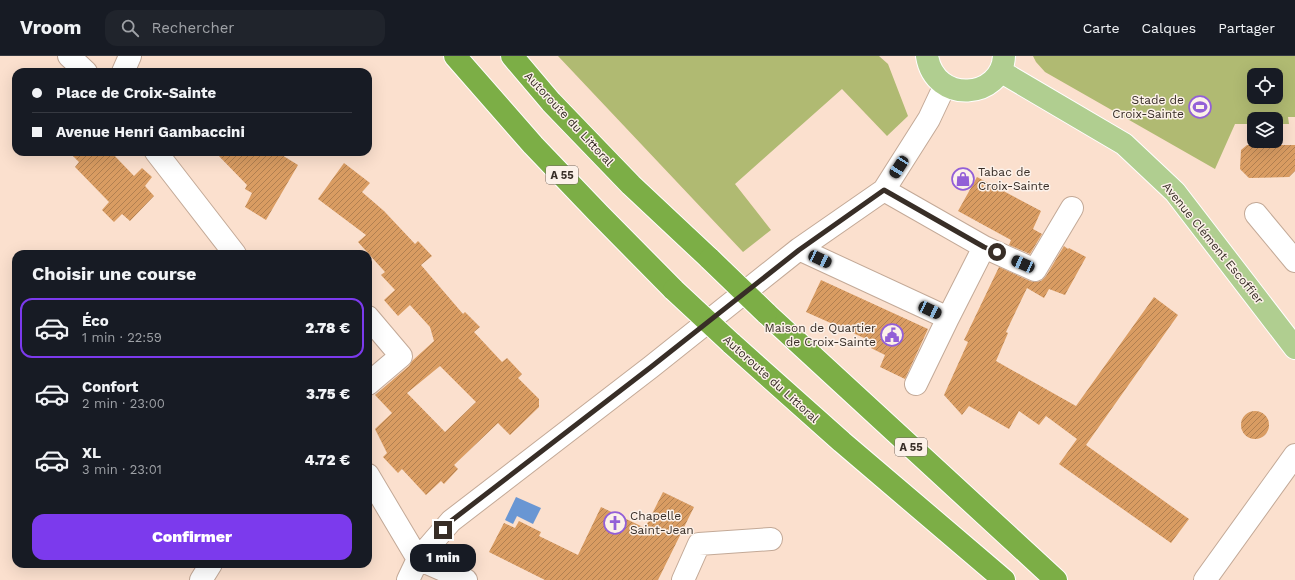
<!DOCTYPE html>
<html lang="fr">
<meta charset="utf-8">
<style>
body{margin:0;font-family:"Work Sans",sans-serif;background:#20242c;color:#f1f3f6;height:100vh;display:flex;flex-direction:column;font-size:15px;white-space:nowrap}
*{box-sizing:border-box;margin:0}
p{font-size:13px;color:#9ea1a6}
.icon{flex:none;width:22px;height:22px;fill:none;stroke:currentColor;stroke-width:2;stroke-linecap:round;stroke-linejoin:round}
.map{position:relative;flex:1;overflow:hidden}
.panel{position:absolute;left:12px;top:194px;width:360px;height:318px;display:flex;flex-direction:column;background:#171b24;border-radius:12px;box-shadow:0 4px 16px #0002}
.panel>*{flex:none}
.banner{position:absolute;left:12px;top:12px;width:360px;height:88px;border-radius:12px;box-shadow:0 4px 16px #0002;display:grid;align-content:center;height:88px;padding:0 20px;background:#171b24}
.buttons{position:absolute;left:1247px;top:12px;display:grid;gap:8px}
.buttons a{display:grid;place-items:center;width:36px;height:36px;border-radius:8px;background:#171b24;box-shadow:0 4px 16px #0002;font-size:20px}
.end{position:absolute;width:18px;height:18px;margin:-9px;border:5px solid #382e27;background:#fff;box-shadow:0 0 0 2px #fff}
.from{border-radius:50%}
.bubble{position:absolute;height:28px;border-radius:12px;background:#171b24;box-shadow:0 4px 16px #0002;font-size:13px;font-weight:800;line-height:28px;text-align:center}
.car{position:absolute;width:12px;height:24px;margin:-12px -6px;border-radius:5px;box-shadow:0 0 3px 1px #0007;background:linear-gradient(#222 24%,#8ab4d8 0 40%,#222 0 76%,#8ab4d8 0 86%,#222 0)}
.banner b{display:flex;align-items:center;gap:14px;height:38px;font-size:15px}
.banner b+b{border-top:1px solid #363941}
.banner i{width:10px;height:10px;background:#f1f3f6}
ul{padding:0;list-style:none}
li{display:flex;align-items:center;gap:12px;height:60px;margin:0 8px 6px;padding:0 12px;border:2px solid transparent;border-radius:12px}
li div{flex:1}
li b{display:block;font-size:15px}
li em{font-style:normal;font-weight:800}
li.on{border-color:#7c3aed}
li>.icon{width:36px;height:36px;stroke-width:1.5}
h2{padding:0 20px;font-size:18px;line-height:48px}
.action{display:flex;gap:8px;margin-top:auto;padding:8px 20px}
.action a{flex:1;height:46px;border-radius:12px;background:#7c3aed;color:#fff;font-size:16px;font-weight:800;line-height:46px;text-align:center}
header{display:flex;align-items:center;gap:24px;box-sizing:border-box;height:56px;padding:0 20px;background:#171b24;border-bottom:1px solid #363941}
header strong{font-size:19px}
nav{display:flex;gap:22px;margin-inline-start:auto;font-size:14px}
.search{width:280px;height:36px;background:#20242c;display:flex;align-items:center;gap:10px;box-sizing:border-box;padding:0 14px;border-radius:12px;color:#9ea1a6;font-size:15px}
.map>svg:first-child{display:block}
.green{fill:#b0ba72;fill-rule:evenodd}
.water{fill:#6996d3}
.building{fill:url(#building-hatch);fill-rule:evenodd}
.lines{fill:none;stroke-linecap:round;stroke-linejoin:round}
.minor-casing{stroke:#c3a997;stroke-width:24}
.major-casing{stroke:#fff;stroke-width:24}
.highway-casing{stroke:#fff;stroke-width:24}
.minor{stroke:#fff;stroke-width:22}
.major{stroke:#b0ce90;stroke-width:22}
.highway{stroke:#7cae46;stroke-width:22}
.highway-bridge-casing{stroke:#fff;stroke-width:24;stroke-linecap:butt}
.highway-bridge{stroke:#7cae46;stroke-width:22}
.route{stroke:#382e27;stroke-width:5}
.labels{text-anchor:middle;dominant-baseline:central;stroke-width:3;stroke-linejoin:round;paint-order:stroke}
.shield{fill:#fcf1e9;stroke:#736861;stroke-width:1}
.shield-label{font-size:11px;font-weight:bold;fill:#382e27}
.poi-label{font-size:12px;fill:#382e27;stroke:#fcf1e9;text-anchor:end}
.street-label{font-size:12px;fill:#382e27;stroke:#fcf1e9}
</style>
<header>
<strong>Vroom</strong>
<div class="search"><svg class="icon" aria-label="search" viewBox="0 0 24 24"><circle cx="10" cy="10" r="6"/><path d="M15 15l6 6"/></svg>Rechercher</div>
<nav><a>Carte</a><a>Calques</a><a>Partager</a></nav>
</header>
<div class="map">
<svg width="1295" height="524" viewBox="0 0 1295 524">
<defs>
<pattern id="building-hatch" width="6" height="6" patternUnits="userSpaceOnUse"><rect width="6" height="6" fill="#d99c62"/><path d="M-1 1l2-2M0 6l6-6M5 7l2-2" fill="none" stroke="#b18051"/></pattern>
</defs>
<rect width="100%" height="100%" fill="#fbe0ce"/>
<!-- green -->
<path class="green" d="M558,0h321l9,8 20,52 -21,20 -45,-47 -107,95 36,46 -28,22z
M1033,0h262v61h-7l1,7h-13v-5h-22v5h-19l-20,45 -170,-97 -9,-10zM1254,19h22v22h-22z"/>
<!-- water -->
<path class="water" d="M516,441l25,11 -8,16 -16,-8 -4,8 -8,-4z"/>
<!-- building -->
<path class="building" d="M1247,89h48v26l-6,6 -40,1 -9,-9 1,-19z
M69,96h42l23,24 8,-8 10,9 -7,9 9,10 -24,25 -8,-7 -8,8 -12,-12 7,-8 -34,-35 4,-5z
M215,96h62l21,13 -32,55 -21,-13 7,-14 -7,-4 2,-4z
M344,107l26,20 -8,9 22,19 31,33 3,-3 14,15 -11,9 42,49 2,-2 15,15 -6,5 28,30 5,-4 15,16 -4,4 21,21v8l-29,28 -12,-12 -44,42 4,4 -14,15 -3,-3 -15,14 -24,-26 -4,4 -15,-16 4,-4 -12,-24 17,-16 -17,-18 34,-29 3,-5 22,-20 -4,-14 -20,-22 -12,11 -14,-16 11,-10 -14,-15 4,-3 -27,-30 8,-7 -48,-36zM440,310l36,36 -31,30 -38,-39z
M977,121l64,34 -8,18 9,5 -12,20 -21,-9 2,-5 -53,-29z
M1064,190l4,3 1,-1 17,9 -21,38 -16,-6 -5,9 -17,-10 -21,44 2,1 -12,28 80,45 78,-109 24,18 -92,130 103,74 -18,24 -112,-79 18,-25 -31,-23 -7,9 -20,-14 -10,18 -40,-23 -7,9 -18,-20 24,-53 -4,-2 35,-73 31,14 5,1 6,-1 5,-5z
M821,224l107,49 -23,50 -25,-12 5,-12 -14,-7 2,-6 -67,-30z
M1241 369a14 14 0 1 1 28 0a14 14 0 1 1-28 0Z
M663,436l31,15 -36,73h-113l-56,-28 15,-29 11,5 4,-7 22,11 -2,4 39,19 23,-48 44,21z"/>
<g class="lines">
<!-- minor casing -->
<g class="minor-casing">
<path id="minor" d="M69,0l17,16
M123,16l7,-16
M156,96l79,102
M1256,158l39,47
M984,191l51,23 37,-62
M799,193l149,69 36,-71 -100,-57
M368,261l33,39 -33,28
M916,328l32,-66
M368,419l50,84 48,21
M201,524l10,-16
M408,524l10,-21 33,-38 200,-154 148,-118 85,-59 45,-71 16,-34
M683,524l16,-36 72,-5
M1205,524l90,-125"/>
</g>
<!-- major casing -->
<g class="major-casing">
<path id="major" d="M927,0c8,49 75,43 77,0
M1000,15l124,73 51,48 120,156"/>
</g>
<!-- highway casing -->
<g class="highway-casing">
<path id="highway" d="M455,0l78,89 66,69 75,76
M512,0l39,46 80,83 79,74
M766,257l290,267
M731,287l111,99 162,138"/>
</g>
<!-- minor -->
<use href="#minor" class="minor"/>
<!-- major -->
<use href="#major" class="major"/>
<!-- highway -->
<use href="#highway" class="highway"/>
<!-- highway-bridge casing -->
<g class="highway-bridge-casing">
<path id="highway-bridge" d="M710,203l56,54
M674,234l57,53"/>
</g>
<!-- highway-bridge -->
<use href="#highway-bridge" class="highway-bridge"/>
</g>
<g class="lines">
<!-- route -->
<path class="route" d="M443,474l8,-9 200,-154 148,-117 85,-60 100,57 13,5"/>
</g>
<!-- icons -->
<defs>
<g id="stadium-ring" transform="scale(1.15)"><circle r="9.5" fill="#fcf1e9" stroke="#935fd7" stroke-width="1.5"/><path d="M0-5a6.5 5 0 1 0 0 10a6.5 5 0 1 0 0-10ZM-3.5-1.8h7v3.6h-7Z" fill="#935fd7"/></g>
<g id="shop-ring" transform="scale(1.15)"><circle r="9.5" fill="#fcf1e9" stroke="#935fd7" stroke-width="1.5"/><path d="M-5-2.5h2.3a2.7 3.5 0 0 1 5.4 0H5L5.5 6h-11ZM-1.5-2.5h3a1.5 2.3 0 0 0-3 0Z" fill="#935fd7"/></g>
<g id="civic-ring" transform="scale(1.15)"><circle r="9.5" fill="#fcf1e9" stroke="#935fd7" stroke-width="1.5"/><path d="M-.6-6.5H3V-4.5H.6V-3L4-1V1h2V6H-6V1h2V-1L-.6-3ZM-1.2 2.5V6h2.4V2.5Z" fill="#935fd7"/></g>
<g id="church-ring" transform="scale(1.15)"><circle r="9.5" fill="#fcf1e9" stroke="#935fd7" stroke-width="1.5"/><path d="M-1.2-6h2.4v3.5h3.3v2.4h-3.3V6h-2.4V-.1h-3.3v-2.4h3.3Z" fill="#935fd7"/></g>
</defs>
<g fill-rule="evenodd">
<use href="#stadium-ring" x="1200" y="51"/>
<use href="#shop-ring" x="963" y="123"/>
<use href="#civic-ring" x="892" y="279"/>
<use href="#church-ring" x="615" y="467"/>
</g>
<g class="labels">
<!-- shield labels -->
<g class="shield">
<rect x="546" y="110" width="32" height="18" rx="3"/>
<rect x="895" y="382" width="32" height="18" rx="3"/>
</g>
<g class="shield-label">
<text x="562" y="119">A 55</text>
<text x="911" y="391">A 55</text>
</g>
<!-- poi labels -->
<g class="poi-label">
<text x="1184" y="44">Stade de<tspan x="1184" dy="14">Croix-Sainte</tspan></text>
<text x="978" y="116" text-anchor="start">Tabac de<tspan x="978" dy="14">Croix-Sainte</tspan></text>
<text x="876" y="272">Maison de Quartier<tspan x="876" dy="14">de Croix-Sainte</tspan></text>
<text x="630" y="460" text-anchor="start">Chapelle<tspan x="630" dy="14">Saint-Jean</tspan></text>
</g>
<!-- street labels -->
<g class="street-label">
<text transform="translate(569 63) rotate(47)">Autoroute du Littoral</text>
<text transform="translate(1213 187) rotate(51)">Avenue Clément Escoffier</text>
<text transform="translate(771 323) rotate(42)">Autoroute du Littoral</text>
</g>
</g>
</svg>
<div class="buttons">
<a><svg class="icon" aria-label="locate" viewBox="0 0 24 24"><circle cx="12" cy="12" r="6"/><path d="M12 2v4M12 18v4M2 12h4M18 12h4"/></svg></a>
<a><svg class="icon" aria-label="layers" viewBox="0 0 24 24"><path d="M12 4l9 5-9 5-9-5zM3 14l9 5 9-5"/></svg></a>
</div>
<i class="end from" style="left:997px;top:196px"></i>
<i class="end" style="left:443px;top:474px"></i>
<div class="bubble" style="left:410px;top:488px;width:66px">1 min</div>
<i class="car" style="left:899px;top:111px;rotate:213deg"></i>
<i class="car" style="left:820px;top:203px;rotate:115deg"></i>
<i class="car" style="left:1023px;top:208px;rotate:294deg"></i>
<i class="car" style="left:930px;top:254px;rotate:115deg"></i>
<div class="banner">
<b><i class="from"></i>Place de Croix-Sainte</b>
<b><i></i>Avenue Henri Gambaccini</b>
</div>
<section class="panel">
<h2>Choisir une course</h2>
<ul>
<li class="on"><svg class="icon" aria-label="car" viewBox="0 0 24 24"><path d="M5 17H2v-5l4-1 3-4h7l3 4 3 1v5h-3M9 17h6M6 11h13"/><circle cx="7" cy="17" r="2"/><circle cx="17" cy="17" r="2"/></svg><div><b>Éco</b><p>1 min · 22:59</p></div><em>2.78 €</em></li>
<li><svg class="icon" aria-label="car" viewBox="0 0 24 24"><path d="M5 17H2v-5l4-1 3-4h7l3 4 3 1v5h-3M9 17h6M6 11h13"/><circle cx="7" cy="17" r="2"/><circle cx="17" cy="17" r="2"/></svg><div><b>Confort</b><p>2 min · 23:00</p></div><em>3.75 €</em></li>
<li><svg class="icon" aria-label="car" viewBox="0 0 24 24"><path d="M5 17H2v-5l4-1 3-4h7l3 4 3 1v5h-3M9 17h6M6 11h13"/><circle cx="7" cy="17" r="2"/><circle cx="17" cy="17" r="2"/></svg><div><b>XL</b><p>3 min · 23:01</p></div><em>4.72 €</em></li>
</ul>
<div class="action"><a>Confirmer</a></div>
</section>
</div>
